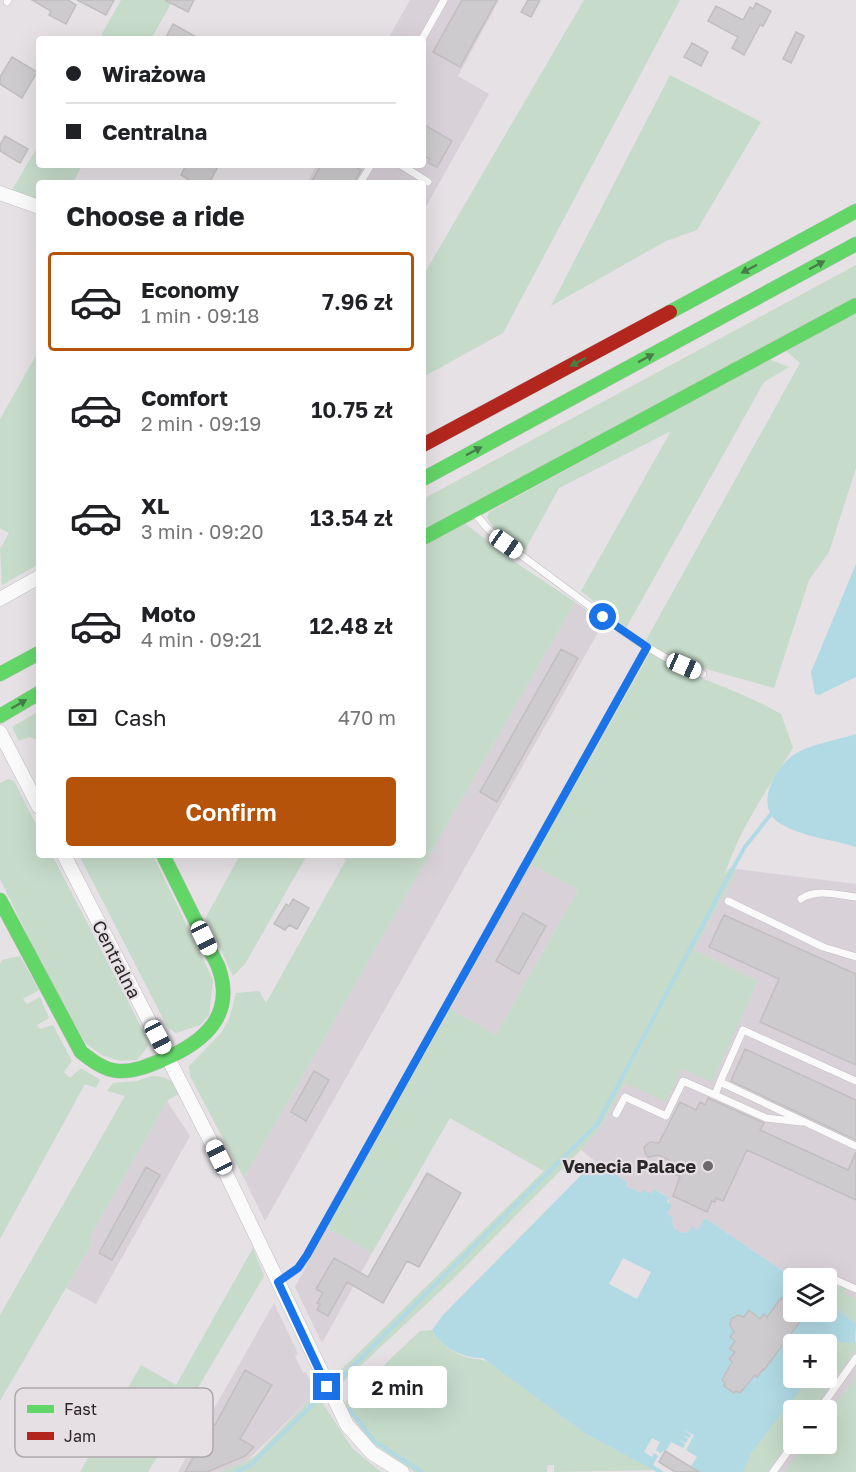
<!DOCTYPE html>
<meta charset="utf-8">
<style>
body{margin:0;font-family:"Golos Text",sans-serif;background:#f6f6f6;color:#202124;height:100vh;display:flex;flex-direction:column;font-size:22px;white-space:nowrap}
*{box-sizing:border-box;margin:0}
p{font-size:20px;color:#757577}
.icon{flex:none;width:33px;height:33px;fill:none;stroke:currentColor;stroke-width:2;stroke-linecap:round;stroke-linejoin:round}
.map{position:relative;flex:1;overflow:hidden}
.side{position:absolute;left:36px;top:180px;width:390px;height:678px;display:flex;flex-direction:column;background:#fff;border-radius:6px;box-shadow:0 6px 24px #0002}
.side>*{flex:none}
.banner{position:absolute;left:36px;top:36px;width:390px;height:132px;border-radius:6px;box-shadow:0 6px 24px #0002;display:grid;align-content:center;height:132px;padding:0 30px;background:#fff}
.controls{position:absolute;left:783px;top:1268px;display:grid;gap:12px}
.controls a{display:grid;place-items:center;width:54px;height:54px;border-radius:6px;background:#fff;box-shadow:0 6px 24px #0002;font-size:30px}
.end{position:absolute;width:27px;height:27px;margin:-14px;border:8px solid #1a73e8;background:#fff;box-shadow:0 0 0 3px #fff}
.from{border-radius:50%}
.bubble{position:absolute;height:42px;border-radius:6px;background:#fff;box-shadow:0 6px 24px #0002;font-size:20px;font-weight:600;line-height:42px;text-align:center}
.car{position:absolute;width:18px;height:36px;margin:-18px -9px;border-radius:8px;box-shadow:0 0 4px 2px #0007;background:linear-gradient(#fff 24%,#345 0 40%,#fff 0 76%,#345 0 86%,#fff 0)}
.banner b{display:flex;align-items:center;gap:21px;height:57px;font-size:22px}
.banner b+b{border-top:2px solid #e0e0e0}
.banner i{width:15px;height:15px;background:#202124}
ul{padding:0;list-style:none}
li{display:flex;align-items:center;gap:18px;height:99px;margin:0 12px 9px;padding:0 18px;border:3px solid transparent;border-radius:6px}
li div{flex:1}
li b{display:block;font-size:22px}
li em{font-style:normal;font-weight:600}
li.on{border-color:#b45309}
li>.icon{width:54px;height:54px;stroke-width:1.5}
h2{padding:0 30px;font-size:27px;line-height:72px}
.pay{display:flex;align-items:center;gap:15px;height:66px;padding:0 30px;font-size:22px}
.pay p{margin-inline-start:auto}
.cta{display:flex;gap:12px;margin-top:auto;padding:12px 30px}
.cta a{flex:1;height:69px;border-radius:6px;background:#b45309;color:#fff;font-size:24px;font-weight:600;line-height:69px;text-align:center}
.map>svg:first-child{display:block}
.built{fill:#d9d1d8}
.green{fill:#c6dbca}
.water{fill:#b1dae5}
.pier{fill:#e5e1e4}
.lines{fill:none;stroke-linecap:round;stroke-linejoin:round}
.stream{stroke:#b1dae5;stroke-width:4}
.building{fill:#cdcbcd;stroke:#c1bec0;stroke-width:1.5}
.lane-casing{stroke:#c1bec0;stroke-width:8}
.street-casing{stroke:#c1bec0;stroke-width:15}
.fast-casing{stroke:#c1bec0;stroke-width:15}
.jam-casing{stroke:#c1bec0;stroke-width:15}
.lane{stroke:#fbfafb;stroke-width:7}
.street{stroke:#fbfafb;stroke-width:14}
.fast{stroke:#63d668;stroke-width:14}
.jam{stroke:#b3261e;stroke-width:14}
.oneway{fill:#467e48}
.route{stroke:#1a73e8;stroke-width:8}
.poi-dot{fill:#6b686a;stroke:#e6e0e5;stroke-width:2}
.labels{text-anchor:middle;dominant-baseline:central;stroke-width:4.5;stroke-linejoin:round;paint-order:stroke}
.street-label{font-size:18px;fill:#292728;stroke:#e6e0e5}
.poi-label{font-size:18px;font-weight:bold;fill:#292728;stroke:#e6e0e5;text-anchor:end}
.key{fill:#e6e0e5;stroke:#ada8ac;stroke-width:1.5}
.key-label{font-size:16px;fill:#292728}
</style>
<div class="map">
<svg width="856" height="1472" viewBox="0 0 856 1472">
<rect width="100%" height="100%" fill="#e5e1e4"/>
<!-- built -->
<path class="built" d="M410,0h89l-41,76 31,18 -66,118v-29h-116l10,-18h106v-126h-35z
M575,602l29,20 -339,599 -21,-43z
M530,864l48,26 -82,145 -46,-26z
M737,869l119,15v440l-29,-22 -1,-24h-33l-88,-60 -6,12 -17,3 -5,-2 -10,-17 2,-16 -14,-9 -3,6 -11,-2 -15,-7 -8,-8 2,-6 -25,-11 -14,-11 16,-18 28,-49 57,-15 30,13 46,-100 -64,-31z
M167,1101l23,35 -94,168 -30,-16 26,-45 -2,-6z
M327,1228l45,25 -50,90 -27,-56z
M274,1303l24,51 -3,2 8,17 3,-1 10,21 -70,69 -27,10h-41z
M856,1342v35l-29,39 -1,-6h-32v33h12l-21,29h-42l63,-91 -4,-4h24l1,-31z"/>
<!-- green -->
<path class="green" d="M121,0h52l-22,39h-52z
M584,0h96l-177,333 -80,44v-101z
M670,75l91,47 -64,108 -31,11 -115,65z
M39,144v21h43l-9,18h-34v17l-27,-10z
M856,265v32l-433,233v-31z
M856,312v156l-27,84 -20,28 -35,108 -100,-28 -29,-18 155,-279 -14,-12z
M39,350v214l-37,21 -2,-36 9,-16 -9,-5v-109z
M769,359l20,8 -25,15 -138,246 -45,-37 90,-160 -112,57 -34,62c-14,-8 -32,-18 -38,-33l2,-5z
M463,522l52,40 60,40 -331,576 -54,-102 -1,-10 32,-33 8,-13 7,-27 23,-2 7,12 80,-143 -8,-5h85v-308z
M650,653c41,25 89,36 131,61l12,34c-25,40 -54,81 -68,126l5,-6 7,1 -43,81 64,31 -46,101 -30,-14 -16,34 -41,-19 -28,49 -16,18 -131,132 -109,102 -4,-10 207,-203 -94,-53 -78,135 -45,-25 123,-219 46,26 82,-145 -48,-26z
M39,711v29l-10,-3 -10,4 -7,-14z
M8,779l6,2 25,49v25h13l98,189 -13,16 -16,1 -17,-5 -18,-12 -33,-57 -53,-108v-96z
M79,855h74l60,125 -4,35 -9,10 -24,8 -8,-5z
M240,855h67l-62,109 -12,12 -27,-59z
M20,956l19,34 -16,9 4,5 13,-7 9,21 -12,7 3,4 13,-4 19,36 -8,11 6,6 11,-10 19,12 -4,8 -11,-4 -85,155v-275l2,-4z
M152,1076c12,0 21,4 27,14l-1,4 -11,7 -77,136 2,6 -92,158v-86l125,-219 -18,-5 6,-8 24,-2z
M253,1248l11,28 -116,196h-68l61,-107 35,20z
M827,1280l11,7 2,-2 6,3 -2,5 12,6v25l-29,-22z
M432,1330c5,12 26,27 39,28 10,2 14,1 23,7l92,69 68,36 -100,2v-7h-6l-1,7h-133l-43,-30 -25,-33v-8l74,-70z
M838,1341l18,1v7l-20,29 -9,-7v-25z
M802,1377h6l19,14 -14,19h-19l-1,26 -26,36h-24l8,-19 55,-72z
M856,1377v95h-71l21,-29h20l1,-27z
M316,1393l36,55 29,24h-162l26,-10 10,-6z"/>
<!-- water -->
<path class="water" d="M856,564v113l-37,18 -4,-1 -4,-22z
M856,734v113c-25,-8 -53,-10 -75,-23 -30,-17 -4,-61 17,-72 18,-9 39,-12 58,-18z
M595,1161l25,11 -2,5 9,5 -1,4 15,7 2,-3 9,4 2,-5 15,9 -2,4 5,3 -5,9 6,4 -1,4c2,8 8,12 16,10l4,-6 6,4 7,-12 88,60 1,33h32l1,-9 29,22 -1,19 -17,-1 -11,4 -33,-2v33h8l5,4 -56,72 -8,19h-86l-71,-38 -103,-76c-18,1 -43,-11 -51,-28l11,-15z"/>
<!-- pier -->
<path class="pier" d="M623,1258l28,14 -14,27 -28,-15z
M684,1430l10,5 -8,15 11,7 -6,9 4,3 -1,3h-30l-8,-5 -3,-2 5,-9 -4,-3 -2,4 -8,-5 8,-14 8,4 -4,8 4,3 7,-4 4,-7 12,6 2,-4 -6,-4 7,3 2,-4 -6,-4 7,3 2,-3z"/>
<g class="lines">
<!-- stream -->
<path class="stream" d="M336,1383l262,-260 130,-246 17,-30 26,-33
M349,1409l26,33 47,30
M236,1472l15,-7 70,-69"/>
</g>
<!-- building -->
<path class="building" d="M32,0h36l8,5 -10,19 -17,-9 2,-4z
M77,0h37l-8,15z
M165,0h29l-6,12z
M462,0h35l-37,67 -27,-15z
M528,0h12l-9,17 -10,-5z
M756,3l15,8 -8,15 -3,-1 -16,30 -12,-7 6,-11 -30,-16 8,-15 27,14 7,-13 3,2z
M173,24l27,15h-35z
M796,32l8,4 -13,27 -8,-4z
M692,43l16,9 -7,14 -17,-9z
M12,57l25,15 -15,26 -22,-14v-7z
M423,124l29,17 -15,26 -9,-4 2,-4 -7,-3z
M5,136l23,13 -8,14 -20,-12v-6z
M186,165h33l-10,18h-23l2,-4 -7,-4z
M321,165h31l9,5 -7,13h-43z
M561,649l17,9 -81,144 -17,-10z
M293,899l16,9 -12,21 -8,-4 -4,5 -11,-6 12,-20 3,2z
M523,913l23,13 -27,48 -23,-13z
M724,915l132,59v91l-96,-43 19,-43 -70,-32z
M745,1049l111,51v40l-125,-59z
M314,1071l15,9 -23,41 -15,-9z
M708,1098l56,25 -4,7 88,40 8,-18v48l-109,-50 -24,51 -7,-3 -1,4 -3,-1 -5,11 -34,-16 7,-20 -5,-1 6,-9 -22,-11 -11,2 -3,-4 -1,-6 6,-5 9,1 21,-41 16,8 4,-8 5,3z
M146,1167l14,8 -48,85 -13,-7z
M427,1173l34,20 -42,74 -12,-6 -24,42 -36,-21 -19,34 -11,-6 3,-6 -3,-1 6,-10 -7,-4 18,-31 34,19z
M781,1298l13,8v5h6l-5,7 5,4 -36,48 -1,-1 -6,8 -2,-2 -15,18 -4,-2 -2,2 -10,-7 1,-3 -3,-3 10,-18 -3,-3 6,-7 -5,-3 5,-8 -5,-4 4,-5 -4,-7 1,-6 7,-4 6,2 5,-7 11,9 4,-5 3,3z
M245,1370l27,15 -32,54 14,8 -9,9 -38,16h-22l27,-49 3,2z
M665,1451l34,21h-24l-16,-10z"/>
<g class="lines">
<!-- lane casing -->
<g class="lane-casing">
<path id="lane" d="M7,2l1,-2
M422,39l22,-39
M401,165l27,17
M360,183l11,-18
M474,512l13,16 19,16 128,95 32,19 37,16
M801,899c14,-11 38,-4 55,-2
M728,901l95,46 33,10
M856,1081l-113,-51 -23,52 136,64
M715,1095l51,23 35,4
M616,1114l9,-17 41,19 17,-35 32,14 5,-13
M818,1272l38,17
M278,1282l21,-14 8,-13 340,-608
M819,1410l37,-52
M773,1472l21,-29"/>
</g>
<!-- street casing -->
<g class="street-casing">
<path id="street" d="M0,193l39,14
M0,599l39,-22
M0,732l39,75
M64,855l146,285 137,285 25,28 30,19"/>
</g>
<!-- fast casing -->
<g class="fast-casing">
<path id="fast" d="M670,312l186,-101
M423,479l433,-235
M423,538l433,-233
M0,674l39,-21
M0,716l39,-23
M0,900l81,152c10,8 23,18 37,19 15,1 30,-5 44,-11 43,-18 74,-45 56,-94l-55,-111"/>
</g>
<!-- jam casing -->
<g class="jam-casing">
<path id="jam" d="M423,445l247,-133"/>
</g>
<!-- lane -->
<use href="#lane" class="lane"/>
<!-- street -->
<use href="#street" class="street"/>
<!-- fast -->
<use href="#fast" class="fast"/>
<!-- jam -->
<use href="#jam" class="jam"/>
</g>
<!-- one-way arrows -->
<defs><path id="oneway-solid" d="M-6-.8H1V-3.2L6.5 0L1 3.2V.8H-6Z" transform="scale(1.5)"/></defs>
<g class="oneway">
<use href="#oneway-solid" transform="translate(817 265) rotate(-28)"/>
<use href="#oneway-solid" transform="translate(749 269) rotate(152)"/>
<use href="#oneway-solid" transform="translate(646 358) rotate(-28)"/>
<use href="#oneway-solid" transform="translate(578 362) rotate(152)"/>
<use href="#oneway-solid" transform="translate(474 451) rotate(-28)"/>
<use href="#oneway-solid" transform="translate(19 704) rotate(-30)"/>
</g>
<g class="lines">
<!-- route -->
<path class="route" d="M327,1387l-49,-105 20,-14 9,-13 340,-608 -44,-30"/>
</g>
<!-- markers -->
<circle class="poi-dot" cx="708" cy="1166" r="6"/>
<g class="labels">
<!-- street labels -->
<g class="street-label">
<text transform="translate(117 959) rotate(63)">Centralna</text>
</g>
<!-- poi labels -->
<g class="poi-label">
<text x="696" y="1166">Venecia Palace</text>
</g>
</g>
<!-- legend -->
<rect x="15" y="1388" width="198" height="69" rx="9" class="key"/>
<rect x="27" y="1405" width="27" height="8" fill="#63d668"/>
<rect x="27" y="1432" width="27" height="8" fill="#b3261e"/>
<g class="key-label">
<text x="64" y="1415">Fast</text>
<text x="64" y="1442">Jam</text>
</g>
</svg>
<div class="controls">
<a><svg class="icon" aria-label="layers" viewBox="0 0 24 24"><path d="M12 4l9 5-9 5-9-5zM3 14l9 5 9-5"/></svg></a>
<a>+</a>
<a>−</a>
</div>
<i class="end from" style="left:603px;top:617px"></i>
<i class="end" style="left:327px;top:1387px"></i>
<div class="bubble" style="left:348px;top:1366px;width:99px">2 min</div>
<i class="car" style="left:506px;top:544px;rotate:125deg"></i>
<i class="car" style="left:684px;top:666px;rotate:114deg"></i>
<i class="car" style="left:204px;top:938px;rotate:154deg"></i>
<i class="car" style="left:158px;top:1037px;rotate:152deg"></i>
<i class="car" style="left:219px;top:1157px;rotate:334deg"></i>
<div class="banner">
<b><i class="from"></i>Wirażowa</b>
<b><i></i>Centralna</b>
</div>
<section class="side">
<h2>Choose a ride</h2>
<ul>
<li class="on"><svg class="icon" aria-label="car" viewBox="0 0 24 24"><path d="M5 17H2v-5l4-1 3-4h7l3 4 3 1v5h-3M9 17h6M6 11h13"/><circle cx="7" cy="17" r="2"/><circle cx="17" cy="17" r="2"/></svg><div><b>Economy</b><p>1 min · 09:18</p></div><em>7.96 zł</em></li>
<li><svg class="icon" aria-label="car" viewBox="0 0 24 24"><path d="M5 17H2v-5l4-1 3-4h7l3 4 3 1v5h-3M9 17h6M6 11h13"/><circle cx="7" cy="17" r="2"/><circle cx="17" cy="17" r="2"/></svg><div><b>Comfort</b><p>2 min · 09:19</p></div><em>10.75 zł</em></li>
<li><svg class="icon" aria-label="car" viewBox="0 0 24 24"><path d="M5 17H2v-5l4-1 3-4h7l3 4 3 1v5h-3M9 17h6M6 11h13"/><circle cx="7" cy="17" r="2"/><circle cx="17" cy="17" r="2"/></svg><div><b>XL</b><p>3 min · 09:20</p></div><em>13.54 zł</em></li>
<li><svg class="icon" aria-label="car" viewBox="0 0 24 24"><path d="M5 17H2v-5l4-1 3-4h7l3 4 3 1v5h-3M9 17h6M6 11h13"/><circle cx="7" cy="17" r="2"/><circle cx="17" cy="17" r="2"/></svg><div><b>Moto</b><p>4 min · 09:21</p></div><em>12.48 zł</em></li>
</ul>
<div class="pay"><svg class="icon" aria-label="cash" viewBox="0 0 24 24"><path d="M3 7h18v10H3z"/><circle cx="12" cy="12" r="2"/></svg>Cash<p>470 m</p></div>
<div class="cta"><a>Confirm</a></div>
</section>
</div>
